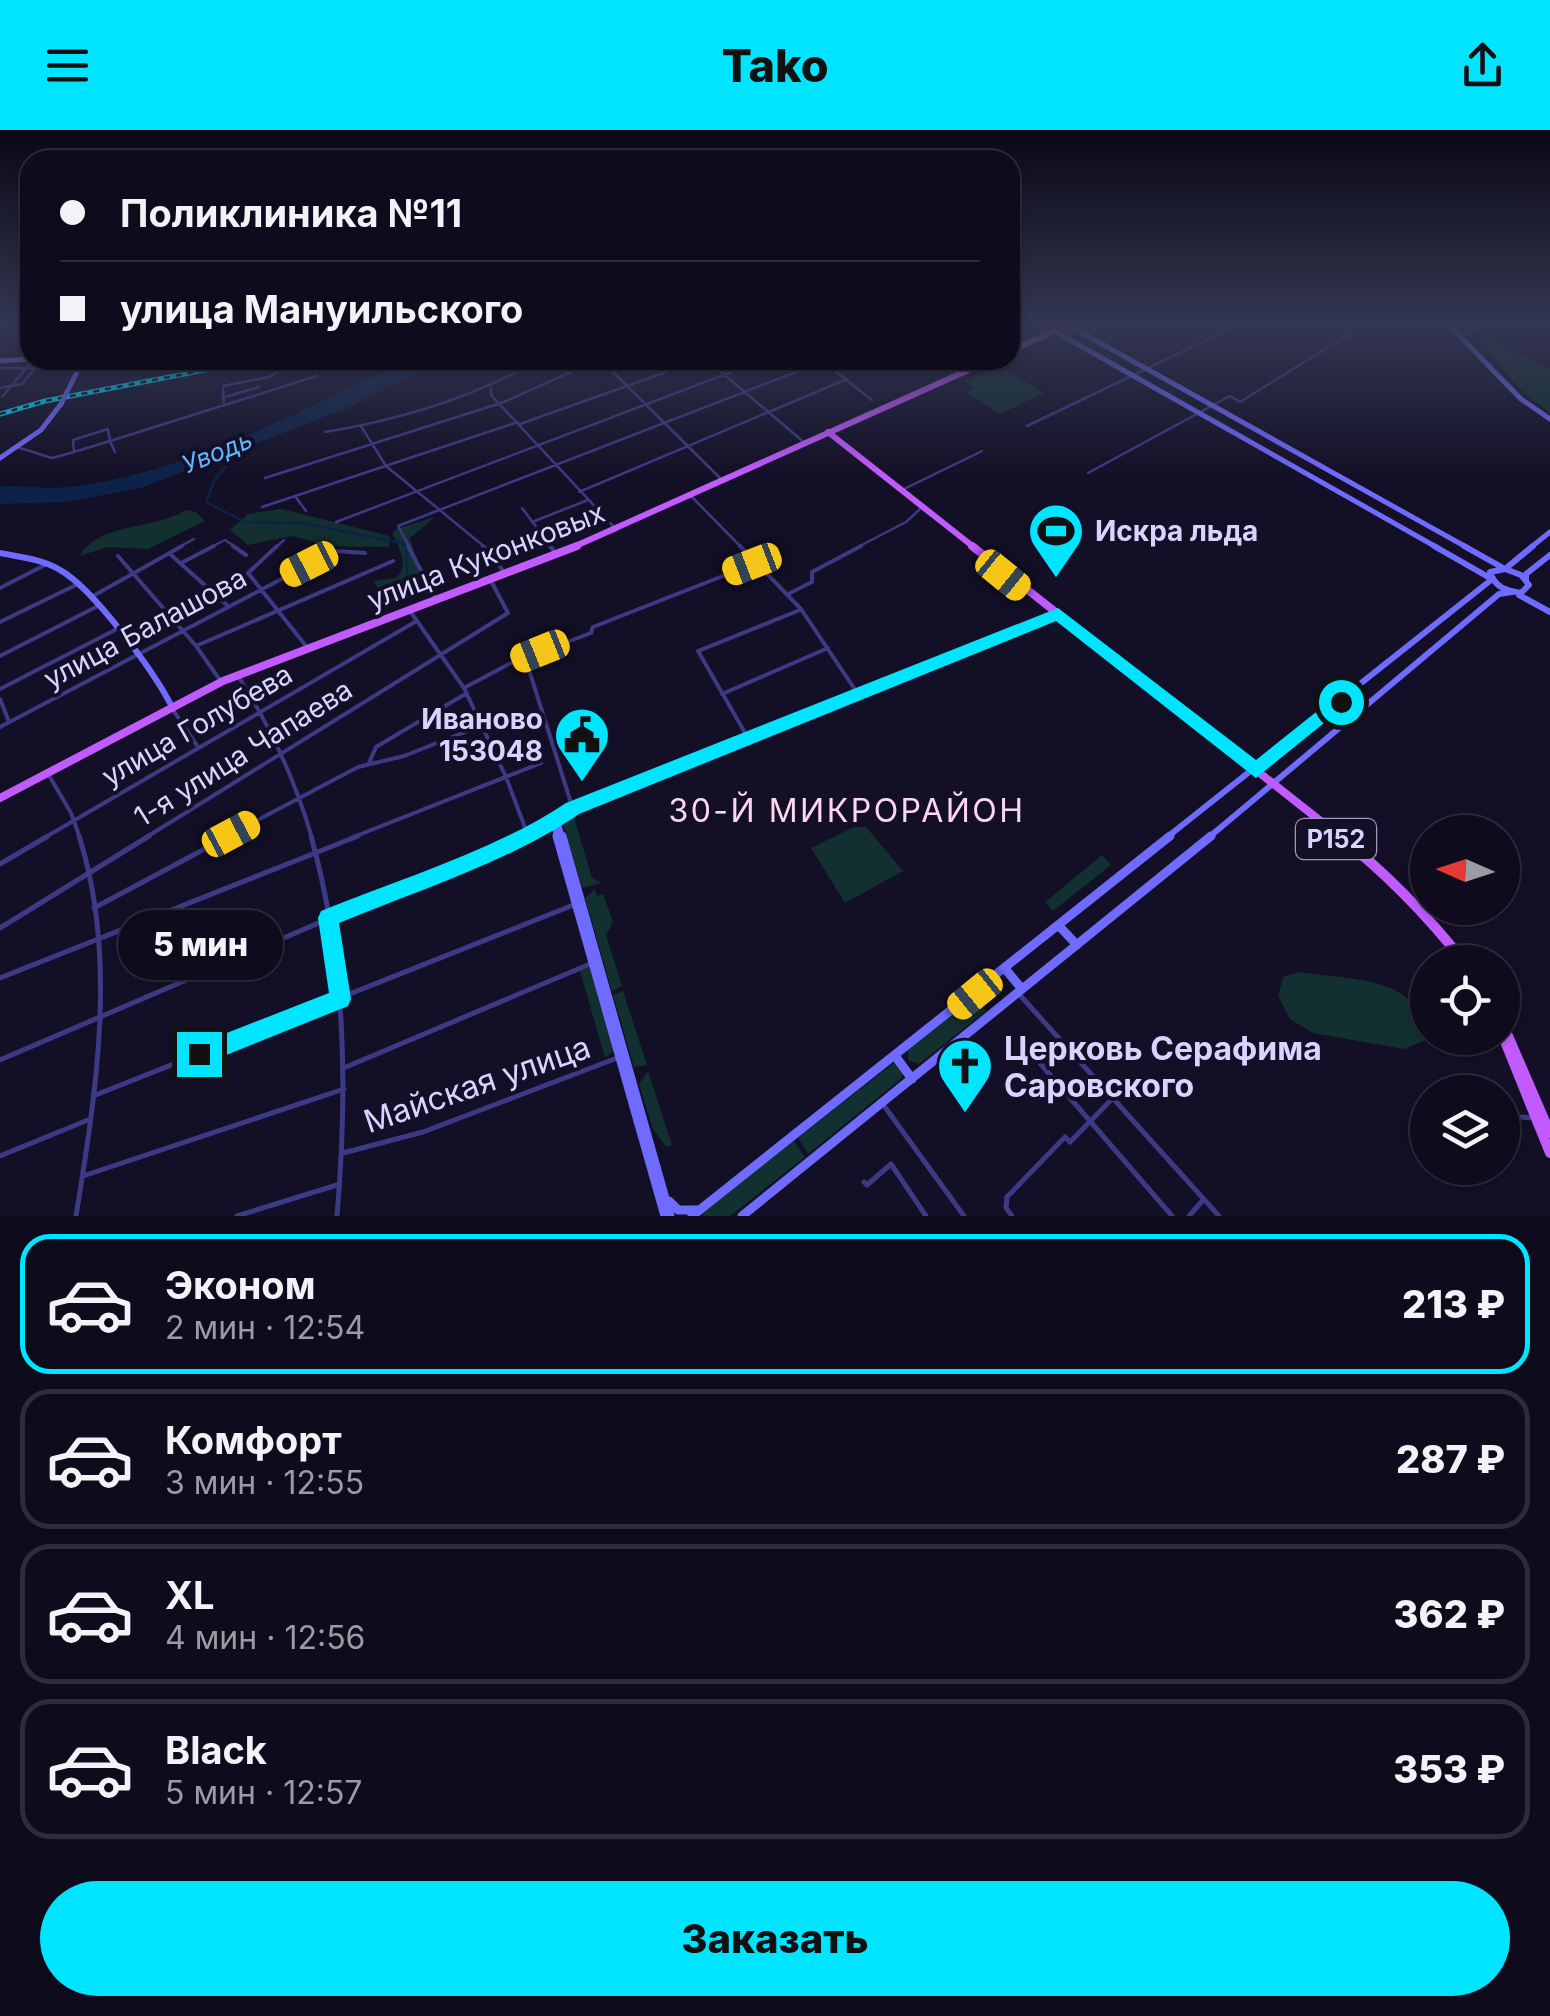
<!DOCTYPE html>
<html lang="ru">
<meta charset="utf-8">
<style>
body{margin:0;font-family:Inter,sans-serif;background:#171425;color:#f1f3f6;height:100vh;display:flex;flex-direction:column;font-size:38px;white-space:nowrap}
*{box-sizing:border-box;margin:0}
p{font-size:32px;color:#9b9ba3}
.icon{flex:none;width:55px;height:55px;fill:none;stroke:currentColor;stroke-width:2;stroke-linecap:round;stroke-linejoin:round}
.map{position:relative;height:1086px;overflow:hidden}
.drawer{display:flex;flex-direction:column;background:#0e0b1c;flex:1}
.drawer>*{flex:none}
.banner{position:absolute;left:20px;top:20px;width:1000px;height:220px;border-radius:30px;box-shadow:0 2px 8px #0004,0 0 0 2px #2e2b3b;display:grid;align-content:center;height:220px;padding:0 40px;background:#0e0b1c}
.needle{width:65px;rotate:273deg}
.fabs{position:absolute;left:1410px;top:685px;display:grid;gap:20px}
.fabs a{display:grid;place-items:center;width:110px;height:110px;border-radius:50%;background:#0e0b1c;box-shadow:0 2px 8px #0004,0 0 0 2px #2e2b3b;font-size:50px}
.end{position:absolute;width:45px;height:45px;margin:-22px;border:12px solid #00e5ff;background:#111;box-shadow:0 0 0 5px #111}
.from{border-radius:50%}
.bubble{position:absolute;height:70px;border-radius:35px;background:#0e0b1c;box-shadow:0 2px 8px #0004,0 0 0 2px #2e2b3b;font-size:32px;font-weight:800;line-height:70px;text-align:center}
.car{position:absolute;width:30px;height:60px;margin:-30px -15px;border-radius:12px;box-shadow:0 0 8px 2px #0007;background:linear-gradient(#f5c518 24%,#345 0 40%,#f5c518 0 76%,#345 0 86%,#f5c518 0)}
.banner b{display:flex;align-items:center;gap:35px;height:95px;font-size:38px}
.banner b+b{border-top:2px solid #2e2b3b}
.banner i{width:25px;height:25px;background:#f1f3f6}
ul{padding:18px 0 0;list-style:none}
li{display:flex;align-items:center;gap:30px;height:140px;margin:0 20px 15px;padding:0 20px;border:5px solid #2e2b3b;border-radius:30px}
li div{flex:1}
li b{display:block;font-size:38px}
li em{font-style:normal;font-weight:800}
li.on{border-color:#00e5ff}
li>.icon{width:90px;height:90px;stroke-width:1.5}
.primary-button{display:flex;gap:20px;margin-top:auto;padding:20px 40px}
.primary-button a{flex:1;height:115px;border-radius:60px;background:#00e5ff;color:#111;font-size:40px;font-weight:800;line-height:115px;text-align:center}
header{display:flex;justify-content:space-between;align-items:center;height:130px;padding:0 40px;background:#00e5ff;color:#111;font-size:45px;font-weight:800}
.map>svg:first-child{display:block}
.green{fill:#12302f}
.water{fill:#0c2248}
.lines{fill:none;stroke-linecap:round;stroke-linejoin:round}
.stream{stroke:#0c2248;stroke-width:2.5}
.street-far2{stroke:#3d3a85;stroke-width:2.5}
.street-far1{stroke:#3d3a85;stroke-width:4}
.street{stroke:#3d3a85;stroke-width:5}
.secondary-far2{stroke:#6f6bff;stroke-width:5}
.secondary-far1{stroke:#6f6bff;stroke-width:6}
.secondary{stroke:#6f6bff;stroke-width:9}
.primary-far2{stroke:#c25bff;stroke-width:6}
.primary-far1{stroke:#c25bff;stroke-width:8}
.primary{stroke:#c25bff;stroke-width:10}
.rail-casing{stroke:#00e5ff;stroke-width:5}
.rail{stroke:#130f26;stroke-width:2.5;stroke-dasharray:6;stroke-linecap:butt}
.secondary-bridge{stroke:#6f6bff;stroke-width:5}
.route{fill:#00e5ff}
.labels{text-anchor:middle;dominant-baseline:central;stroke-width:8;stroke-linejoin:round;paint-order:stroke}
.far-water-label{font-size:25px;font-style:italic;fill:#62b6ff;stroke:#130f26}
.shield{fill:#130f26;stroke:#9e99be;stroke-width:2.5}
.shield-label{font-size:25px;font-weight:bold;fill:#d9d4ff}
.poi-label{font-size:28px;font-weight:bold;fill:#d9d4ff;stroke:#130f26;text-anchor:start}
.street-label{font-size:28px;fill:#d9d4ff;stroke:#130f26}
.quarter-label{font-size:32px;letter-spacing:2.5px;fill:#ffd6f0;stroke:#130f26}
.near-poi-label{font-size:32px;font-weight:bold;fill:#d9d4ff;stroke:#130f26;text-anchor:start}
.near-street-label{font-size:32px;fill:#d9d4ff;stroke:#130f26}
</style>
<header><svg class="icon" aria-label="menu" viewBox="0 0 24 24"><path d="M4 6h16M4 12h16M4 18h16"/></svg>Tako<svg class="icon" aria-label="share" viewBox="0 0 24 24"><path d="M12 15V3M7 8l5-5 5 5M5 13v7h14v-7"/></svg></header>
<div class="map">
<svg width="1550" height="1086" viewBox="0 0 1550 1086">
<rect width="100%" height="100%" fill="#130f26"/>
<!-- green -->
<path class="green" d="M1484,209l66,29v44c-31,-19 -49,-42 -66,-73z
M993,238l6,4 7,-2 38,23 -44,21 -34,-22 8,-4 -8,-7z
M282,379l107,27v11l-62,-1 -34,-10 -45,9 -18,-15 18,-16z
M186,380l10,2 9,9 -57,28 -41,-2 -27,9c17,-33 73,-26 106,-46z
M435,387l-25,21 13,45 -4,9 -11,5 -26,-1 -8,-15 22,-3c14,-12 3,-30 -4,-44l4,-5z
M572,681l20,67 9,5 -19,5 -19,-64z
M854,697h12l37,44 -58,32 -34,-55z
M1102,725l9,10 -58,46 -8,-9z
M595,759l2,7 6,-2 10,28 -7,13 16,51 -10,5 -27,-93z
M592,836l23,83 -10,9 -25,-87z
M1299,842c43,7 101,3 125,45v24l-20,8 -91,-16 -23,-14 -12,-23 5,-19z
M623,861l24,74 -13,2 -21,-72z
M974,866l12,15 -67,53 -11,-4v-11z
M896,931l8,12 -2,5 -94,76 -10,-16z
M648,941l24,74 -6,2 -13,-18 -14,-45z
M794,1011l11,16 -75,59h-27l-1,-5z"/>
<!-- water -->
<path class="water" d="M408,230h34l-92,47 -209,81 -75,14 -66,2v-18c23,0 47,3 69,1 121,-14 231,-77 339,-127z"/>
<g class="lines">
<!-- stream -->
<path class="stream" d="M225,327l3,6 -14,18 -8,21 39,20 57,1 104,21 2,45"/>
<!-- street-far2 -->
<path class="street-far2" d="M1460,206l29,-11
M131,230l-3,7h25
M601,230l121,120
M707,230l99,84
M821,230l51,40
M0,238h35l-13,16 -22,4
M491,258v7l124,133
M2,267l31,-37
M222,268l37,-11
M224,275l-1,-19 46,-9 23,-13
M520,294l180,-64
M361,296l25,40 100,82
M1027,296l211,-101
M325,302c73,-12 149,-35 214,-72
M17,317l35,11 22,-6 -1,-12 35,-11 2,12 207,-65
M74,322l36,-11 5,11
M1088,343l142,-77 10,6 124,-77
M265,348l239,-76 94,-42
M902,360l80,-39
M579,362l268,-113
M295,366l11,15
M691,366l51,52
M262,377l256,-85
M522,378l30,40
M336,392l427,-162
M532,392l56,-22
M579,416l38,-16
M177,418l17,-9
M209,418l16,-8 12,8
M275,418l9,-8
M410,418l-12,-22 424,-164
M856,418l50,-26 14,-13"/>
<!-- street-far1 -->
<path class="street-far1" d="M233,416l13,9
M277,416l-29,27 58,73
M408,416l28,53
M483,416l22,27
M550,416l6,8
M740,416l61,63 57,85
M170,424l58,52
M118,426l78,90 24,34
M183,432l31,-16
M457,434l29,-13
M0,458l47,-24
M790,463l22,-11v-10l49,-26
M93,466l89,-50
M410,481l54,77 42,89 21,56
M0,492l78,-38
M196,516l197,-85
M0,526l96,-49
M530,543l42,133
M238,546c33,51 57,104 74,162
M464,558l45,-24 82,-31 2,-6 163,-64
M0,559l115,-59
M722,564l106,-46
M0,569l9,23
M173,580l25,37
M0,597l335,-176 30,2
M748,608l-50,-87 102,-41
M369,633l7,-16 91,-54
M47,642l24,41 9,25
M44,708l371,-216
M145,708l363,-225 -17,-32
M224,708l134,-71 46,-11 79,-31
M351,708l190,-75
M515,708l38,-16"/>
<!-- street -->
<path class="street" d="M311,706c35,126 37,251 26,380
M0,734l48,-28
M94,778l135,-72
M0,798l149,-92
M0,848l358,-142
M1018,863l201,223
M1026,917l146,169
M0,930l521,-224
M346,937l244,-103
M93,966l483,-192
M882,973l82,113
M1520,987l15,1
M343,1023l80,-21 194,-74
M0,1026l88,-36
M83,1046l261,-87
M864,1052l3,3 24,-21 35,52
M76,1086c20,-123 42,-259 3,-380
M237,1086l100,-31
M1012,1086l-6,-8 1,-11 58,-60 5,5 43,-44
M1189,1086l15,-17"/>
<!-- secondary-far2 -->
<path class="secondary-far2" d="M1068,195l400,223
M1449,195l72,74 29,20
M1054,201l384,217
M0,231l30,-2
M67,262l16,-32
M0,328l41,-28 20,-26
M1530,418l20,-16"/>
<!-- secondary-far1 -->
<path class="secondary-far1" d="M1434,416l56,32
M1464,416l41,23
M0,423c20,4 42,6 60,17 33,18 96,104 113,139
M1505,439l16,6 8,10 -8,8c-15,-3 -26,-5 -31,-21z
M1505,439l28,-23
M1526,450v-6l24,-19
M1519,465l31,17
M1341,572l17,12
M557,690l5,18
M558,708l-5,-16 20,-14 485,-194
M1166,708l325,-258
M1208,708l291,-244 13,-2"/>
<!-- secondary -->
<path class="secondary" d="M557,706l108,380
M562,706l108,380
M1060,797l17,18
M1006,840l16,19
M896,927l16,22
M669,1071l9,9h20
M692,1086l478,-380
M742,1086l469,-380"/>
<!-- primary-far2 -->
<path class="primary-far2" d="M1010,221l57,-26
M828,302l147,116
M571,418l420,-188"/>
<!-- primary-far1 -->
<path class="primary-far1" d="M972,416l370,292
M0,668l223,-117 354,-135"/>
<!-- primary -->
<path class="primary" d="M1339,706c47,37 88,79 125,126
M1502,892l48,111
M1502,904l48,119"/>
<!-- rail casing -->
<g class="rail-casing">
<path id="rail" d="M0,284l45,-13 212,-41"/>
</g>
<!-- rail -->
<use href="#rail" class="rail"/>
<!-- secondary-bridge -->
<path class="secondary-bridge" d="M61,274l6,-12"/>
</g>
<!-- sky -->
<linearGradient id="sky" x2="0" y2="1"><stop stop-color="#0a0815"/><stop offset="0.56" stop-color="#333752"/><stop offset="1" stop-color="#333752" stop-opacity="0"/></linearGradient>
<rect width="1550" height="348" fill="url(#sky)"/>
<!-- route -->
<path class="route" d="M1058,478l198,152 79,-63h12l3,5 -94,76 -200,-157 -477,193c-68,47 -163,77 -240,109l12,76 -3,7 -149,60 -8,-4 -3,-8 3,-7 138,-54 -11,-75 3,-7c79,-32 175,-61 245,-108z"/>
<!-- icons -->
<defs>
<g id="stadium-pin" transform="scale(2.875)"><path d="M0 17L-7.5 6A9.5 9.5 0 1 1 7.5 6Z" fill="#00e5ff" stroke="#130f26"/><path d="M0-5a6.5 5 0 1 0 0 10a6.5 5 0 1 0 0-10ZM-3.5-1.8h7v3.6h-7Z" fill="#111"/></g>
<g id="civic-pin" transform="scale(2.875)"><path d="M0 17L-7.5 6A9.5 9.5 0 1 1 7.5 6Z" fill="#00e5ff" stroke="#130f26"/><path d="M-.6-6.5H3V-4.5H.6V-3L4-1V1h2V6H-6V1h2V-1L-.6-3ZM-1.2 2.5V6h2.4V2.5Z" fill="#111"/></g>
<g id="church-pin" transform="scale(2.875)"><path d="M0 17L-7.5 6A9.5 9.5 0 1 1 7.5 6Z" fill="#00e5ff" stroke="#130f26"/><path d="M-1.2-6h2.4v3.5h3.3v2.4h-3.3V6h-2.4V-.1h-3.3v-2.4h3.3Z" fill="#111"/></g>
</defs>
<g fill-rule="evenodd">
<use href="#stadium-pin" x="1056" y="401"/>
<use href="#civic-pin" x="582" y="605"/>
<use href="#church-pin" x="965" y="936"/>
</g>
<g class="labels">
<!-- far-water labels -->
<g class="far-water-label">
<text transform="translate(217 322) rotate(-22)">Уводь</text>
</g>
<!-- shield labels -->
<rect class="shield" x="1296" y="689" width="80" height="40" rx="8"/>
<g class="shield-label">
<text x="1336" y="709">Р152</text>
</g>
<!-- poi labels -->
<g class="poi-label">
<text x="1095" y="401">Искра льда</text>
<text x="543" y="589" text-anchor="end">Иваново<tspan x="543" dy="32">153048</tspan></text>
</g>
<!-- street labels -->
<g class="street-label">
<text transform="translate(486 426) rotate(-21)">улица Куконковых</text>
<text transform="translate(145 498) rotate(-28)">улица Балашова</text>
<text transform="translate(197 595) rotate(-30)">улица Голубева</text>
<text transform="translate(243 623) rotate(-32)">1-я улица Чапаева</text>
</g>
<!-- quarter labels -->
<g class="quarter-label">
<text x="847" y="680">30-Й МИКРОРАЙОН</text>
</g>
<!-- near-poi labels -->
<g class="near-poi-label">
<text x="1004" y="918">Церковь Серафима<tspan x="1004" dy="37">Саровского</tspan></text>
</g>
<!-- near-street labels -->
<g class="near-street-label">
<text transform="translate(477 954) rotate(-19)">Майская улица</text>
</g>
</g>
</svg>
<div class="fabs">
<a><svg class="needle" viewBox="-14 -14 28 28"><path d="M0-13l5 13h-10z" fill="#e53935"/><path d="M0 13l5-13h-10z" fill="#9b9ba3"/></svg></a>
<a><svg class="icon" aria-label="locate" viewBox="0 0 24 24"><circle cx="12" cy="12" r="6"/><path d="M12 2v4M12 18v4M2 12h4M18 12h4"/></svg></a>
<a><svg class="icon" aria-label="layers" viewBox="0 0 24 24"><path d="M12 4l9 5-9 5-9-5zM3 14l9 5 9-5"/></svg></a>
</div>
<i class="end from" style="left:1341px;top:572px"></i>
<i class="end" style="left:199px;top:924px"></i>
<div class="bubble" style="left:118px;top:780px;width:165px">5 мин</div>
<i class="car" style="left:309px;top:434px;rotate:243deg"></i>
<i class="car" style="left:752px;top:434px;rotate:249deg"></i>
<i class="car" style="left:1003px;top:445px;rotate:129deg"></i>
<i class="car" style="left:540px;top:521px;rotate:248deg"></i>
<i class="car" style="left:231px;top:704px;rotate:62deg"></i>
<i class="car" style="left:975px;top:864px;rotate:231deg"></i>
<div class="banner">
<b><i class="from"></i>Поликлиника №11</b>
<b><i></i>улица Мануильского</b>
</div>
</div>
<section class="drawer">
<ul>
<li class="on"><svg class="icon" aria-label="car" viewBox="0 0 24 24"><path d="M5 17H2v-5l4-1 3-4h7l3 4 3 1v5h-3M9 17h6M6 11h13"/><circle cx="7" cy="17" r="2"/><circle cx="17" cy="17" r="2"/></svg><div><b>Эконом</b><p>2 мин · 12:54</p></div><em>213 ₽</em></li>
<li><svg class="icon" aria-label="car" viewBox="0 0 24 24"><path d="M5 17H2v-5l4-1 3-4h7l3 4 3 1v5h-3M9 17h6M6 11h13"/><circle cx="7" cy="17" r="2"/><circle cx="17" cy="17" r="2"/></svg><div><b>Комфорт</b><p>3 мин · 12:55</p></div><em>287 ₽</em></li>
<li><svg class="icon" aria-label="car" viewBox="0 0 24 24"><path d="M5 17H2v-5l4-1 3-4h7l3 4 3 1v5h-3M9 17h6M6 11h13"/><circle cx="7" cy="17" r="2"/><circle cx="17" cy="17" r="2"/></svg><div><b>XL</b><p>4 мин · 12:56</p></div><em>362 ₽</em></li>
<li><svg class="icon" aria-label="car" viewBox="0 0 24 24"><path d="M5 17H2v-5l4-1 3-4h7l3 4 3 1v5h-3M9 17h6M6 11h13"/><circle cx="7" cy="17" r="2"/><circle cx="17" cy="17" r="2"/></svg><div><b>Black</b><p>5 мин · 12:57</p></div><em>353 ₽</em></li>
</ul>
<div class="primary-button"><a>Заказать</a></div>
</section>
